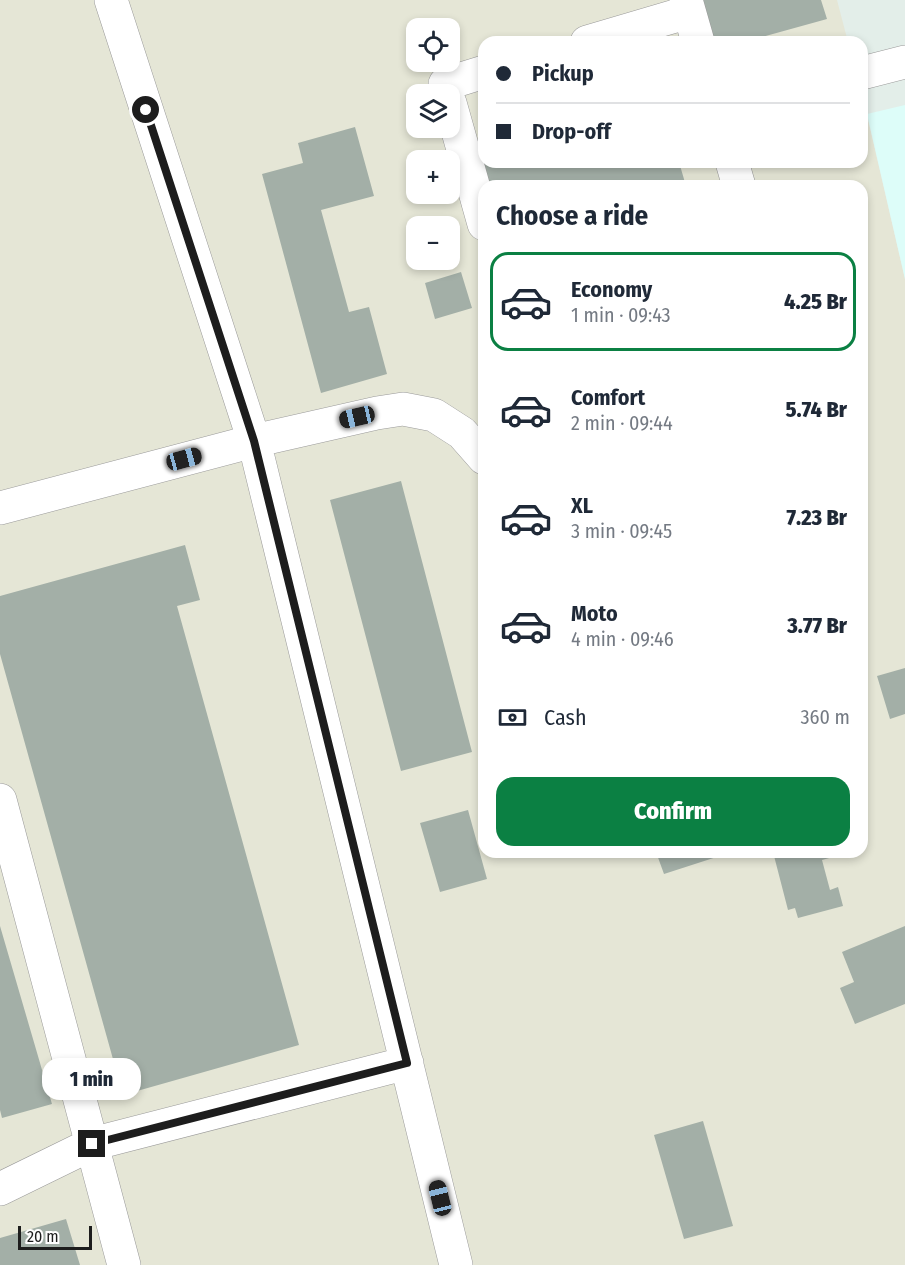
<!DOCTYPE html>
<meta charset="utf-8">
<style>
body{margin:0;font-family:"Fira Sans Condensed",sans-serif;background:#f2f2f3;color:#1f2937;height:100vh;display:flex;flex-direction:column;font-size:22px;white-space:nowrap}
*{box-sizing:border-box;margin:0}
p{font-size:20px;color:#747a83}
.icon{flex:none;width:33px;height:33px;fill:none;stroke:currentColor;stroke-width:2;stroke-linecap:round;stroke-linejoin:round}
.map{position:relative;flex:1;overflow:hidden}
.panel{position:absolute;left:478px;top:180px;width:390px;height:678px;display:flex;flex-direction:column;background:#fff;border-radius:18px;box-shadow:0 3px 9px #0003}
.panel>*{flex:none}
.guide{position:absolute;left:478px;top:36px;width:390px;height:132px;border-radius:18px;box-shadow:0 3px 9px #0003;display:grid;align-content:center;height:132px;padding:0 18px;background:#fff}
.tools{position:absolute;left:406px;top:18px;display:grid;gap:12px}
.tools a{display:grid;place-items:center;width:54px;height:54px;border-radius:12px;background:#fff;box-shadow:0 3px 9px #0003;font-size:30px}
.scale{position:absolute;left:18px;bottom:15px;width:74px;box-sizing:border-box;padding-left:6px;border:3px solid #1d1d1d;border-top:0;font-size:16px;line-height:21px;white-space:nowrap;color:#1d1d1d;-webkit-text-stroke:4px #fff;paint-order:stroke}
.end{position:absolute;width:27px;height:27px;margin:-14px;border:8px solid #1d1d1d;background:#fff;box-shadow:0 0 0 3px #fff}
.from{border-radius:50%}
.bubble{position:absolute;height:42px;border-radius:18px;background:#fff;box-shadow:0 3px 9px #0003;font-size:20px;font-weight:800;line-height:42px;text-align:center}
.car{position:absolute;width:18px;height:36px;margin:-18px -9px;border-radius:8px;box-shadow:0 0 4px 2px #0007;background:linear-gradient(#222 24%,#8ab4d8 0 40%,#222 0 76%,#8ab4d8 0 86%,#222 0)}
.guide b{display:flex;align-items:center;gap:21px;height:57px;font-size:22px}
.guide b+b{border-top:2px solid #e0e1e3}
.guide i{width:15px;height:15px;background:#1f2937}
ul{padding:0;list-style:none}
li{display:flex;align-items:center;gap:18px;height:99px;margin:0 12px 9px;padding:0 6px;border:3px solid transparent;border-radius:18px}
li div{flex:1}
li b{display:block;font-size:22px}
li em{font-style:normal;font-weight:800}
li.selected{border-color:#0b8043}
li>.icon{width:54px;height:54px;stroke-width:1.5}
h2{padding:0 18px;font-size:27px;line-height:72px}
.pay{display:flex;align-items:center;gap:15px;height:66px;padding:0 18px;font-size:22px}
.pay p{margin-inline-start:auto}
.primary-button{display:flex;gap:12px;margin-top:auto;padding:12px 18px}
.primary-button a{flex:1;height:69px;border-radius:18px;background:#0b8043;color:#fff;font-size:24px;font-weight:800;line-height:69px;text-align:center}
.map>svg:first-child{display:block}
.industrial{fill:#e5e6d6;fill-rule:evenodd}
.education{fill:#ddfdf9}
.building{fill:#a3afa7}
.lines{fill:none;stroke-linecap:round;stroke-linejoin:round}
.minor-casing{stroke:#9a9a9a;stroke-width:34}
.minor{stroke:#fff;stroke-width:33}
.route{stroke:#1d1d1d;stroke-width:8}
</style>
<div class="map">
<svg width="905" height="1265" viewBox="0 0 905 1265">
<rect width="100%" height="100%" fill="#e3eee9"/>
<!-- industrial -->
<path class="industrial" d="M0,0h837l11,42h-364v120h378l1,-64 42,181v986h-905zM417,28h33v34h-33zM417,94h33v34h-33zM417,160h33v34h-33zM484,186h378v666h-378zM417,226h33v34h-33z"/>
<!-- education -->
<path class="education" d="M905,105v174l-38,-165z"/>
<!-- building -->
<path class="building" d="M700,0h121l6,19 -83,23h-32z
M355,127l19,69 -53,14 28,102 20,-5 18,67 -66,19 -59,-219 41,-11 -5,-20z
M484,159v3h195l7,24h-197l-7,-26z
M461,272l11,36 -37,11 -10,-36z
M401,481l71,271 -71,19 -71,-271z
M185,545l15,55 -23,6 122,439 -176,50 -123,-441v-58z
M905,668v46l-15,5 -13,-43z
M468,810l19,69 -47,13 -20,-69z
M656,852h76l-68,22z
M773,852h78l-29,8 8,30 8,-3 5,19 -45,12 -3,-10 -7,2z
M0,926l52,178 -50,14 -2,-8z
M905,926v78l-50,20 -15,-36 14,-6 -12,-30z
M703,1121l30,105 -49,13 -30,-104z
M66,1219l14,46h-80v-27z"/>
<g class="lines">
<!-- minor casing -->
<g class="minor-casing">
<path id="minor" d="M111,0l143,441 202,824
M686,0l12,42
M587,42l102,-30
M862,73l43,-11
M447,94l-2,-10 39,-12
M450,103l34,121
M732,162l7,24
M0,508l254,-67 123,-28 26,-4 31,6 28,18 22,25
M0,800l124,465
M0,1189l92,-45 315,-81"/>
</g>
<!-- minor -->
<use href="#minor" class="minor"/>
</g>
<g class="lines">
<!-- route -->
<path class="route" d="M92,1144l315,-81 -153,-622 -108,-331"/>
</g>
</svg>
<div class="tools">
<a><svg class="icon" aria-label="locate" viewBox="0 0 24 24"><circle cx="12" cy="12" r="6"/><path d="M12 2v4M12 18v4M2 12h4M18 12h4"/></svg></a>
<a><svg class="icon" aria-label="layers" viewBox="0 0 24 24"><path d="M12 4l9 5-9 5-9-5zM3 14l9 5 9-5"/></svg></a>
<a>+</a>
<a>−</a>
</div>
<div class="scale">20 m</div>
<i class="end from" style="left:146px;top:110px"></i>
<i class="end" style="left:92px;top:1144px"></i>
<div class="bubble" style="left:42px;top:1058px;width:99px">1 min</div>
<i class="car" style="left:357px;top:417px;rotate:257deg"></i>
<i class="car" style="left:184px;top:459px;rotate:75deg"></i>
<i class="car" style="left:440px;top:1198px;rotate:346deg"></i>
<div class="guide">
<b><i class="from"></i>Pickup</b>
<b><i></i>Drop-off</b>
</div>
<section class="panel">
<h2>Choose a ride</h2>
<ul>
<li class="selected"><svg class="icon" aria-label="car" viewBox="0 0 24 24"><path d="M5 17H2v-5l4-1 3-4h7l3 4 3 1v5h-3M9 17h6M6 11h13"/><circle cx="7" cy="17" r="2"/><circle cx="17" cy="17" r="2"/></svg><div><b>Economy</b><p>1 min · 09:43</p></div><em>4.25 Br</em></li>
<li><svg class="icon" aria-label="car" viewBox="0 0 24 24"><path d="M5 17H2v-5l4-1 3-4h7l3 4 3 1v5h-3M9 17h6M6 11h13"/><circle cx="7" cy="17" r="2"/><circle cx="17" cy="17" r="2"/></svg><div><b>Comfort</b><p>2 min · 09:44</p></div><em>5.74 Br</em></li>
<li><svg class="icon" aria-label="car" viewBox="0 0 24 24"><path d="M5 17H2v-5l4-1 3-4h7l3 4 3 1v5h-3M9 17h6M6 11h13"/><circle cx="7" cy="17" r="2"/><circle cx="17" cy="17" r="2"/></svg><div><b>XL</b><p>3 min · 09:45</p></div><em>7.23 Br</em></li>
<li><svg class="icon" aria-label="car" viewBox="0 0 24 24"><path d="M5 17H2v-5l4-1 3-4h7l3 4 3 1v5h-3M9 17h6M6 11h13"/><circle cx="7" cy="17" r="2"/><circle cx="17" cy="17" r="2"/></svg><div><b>Moto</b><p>4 min · 09:46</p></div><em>3.77 Br</em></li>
</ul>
<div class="pay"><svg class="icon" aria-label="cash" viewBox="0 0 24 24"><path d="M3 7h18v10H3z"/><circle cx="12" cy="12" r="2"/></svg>Cash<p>360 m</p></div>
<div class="primary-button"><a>Confirm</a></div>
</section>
</div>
